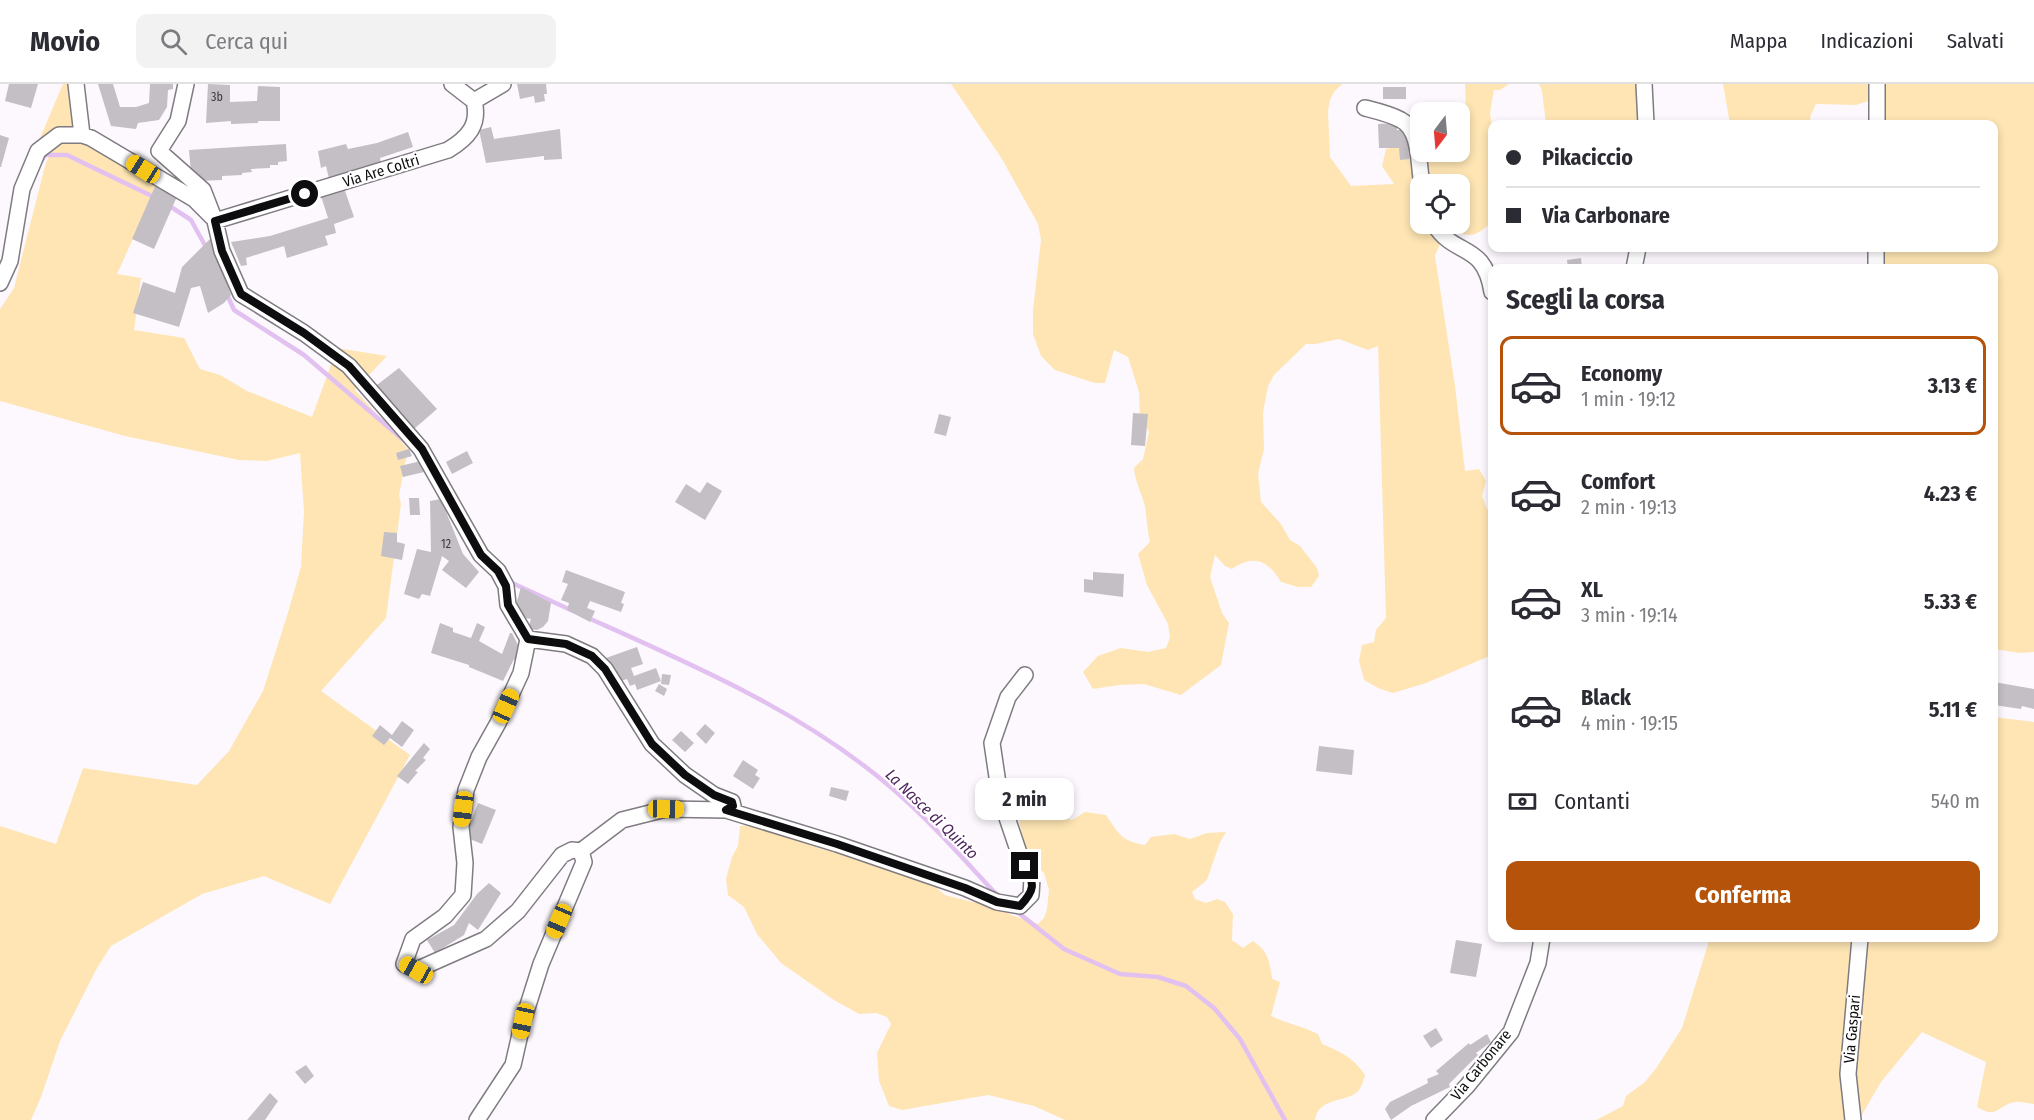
<!DOCTYPE html>
<html lang="it">
<meta charset="utf-8">
<style>
body{margin:0;font-family:"Fira Sans Condensed",sans-serif;background:#f2f2f3;color:#2b2b33;height:100vh;display:flex;flex-direction:column;font-size:22px;white-space:nowrap}
*{box-sizing:border-box;margin:0}
p{font-size:20px;color:#7c7c81}
.icon{flex:none;width:33px;height:33px;fill:none;stroke:currentColor;stroke-width:2;stroke-linecap:round;stroke-linejoin:round}
.map{position:relative;flex:1;overflow:hidden}
.details{position:absolute;left:1488px;top:180px;width:510px;height:678px;display:flex;flex-direction:column;background:#fff;border-radius:12px;box-shadow:0 3px 9px #0003}
.details>*{flex:none}
.hud{position:absolute;left:1488px;top:36px;width:510px;height:132px;border-radius:12px;box-shadow:0 3px 9px #0003;display:grid;align-content:center;height:132px;padding:0 18px;background:#fff}
.needle{width:39px;rotate:196deg}
.controls{position:absolute;left:1410px;top:18px;display:grid;gap:12px}
.controls a{display:grid;place-items:center;width:60px;height:60px;border-radius:12px;background:#fff;box-shadow:0 3px 9px #0003;font-size:30px}
.end{position:absolute;width:27px;height:27px;margin:-14px;border:8px solid #0d0c0e;background:#fff;box-shadow:0 0 0 3px #fff}
.from{border-radius:50%}
.bubble{position:absolute;height:42px;border-radius:12px;background:#fff;box-shadow:0 3px 9px #0003;font-size:20px;font-weight:700;line-height:42px;text-align:center}
.car{position:absolute;width:18px;height:36px;margin:-18px -9px;border-radius:8px;box-shadow:0 0 4px 2px #0007;background:linear-gradient(#f5c518 24%,#345 0 40%,#f5c518 0 76%,#345 0 86%,#f5c518 0)}
.hud b{display:flex;align-items:center;gap:21px;height:57px;font-size:22px}
.hud b+b{border-top:2px solid #e1e1e2}
.hud i{width:15px;height:15px;background:#2b2b33}
ul{padding:0;list-style:none}
li{display:flex;align-items:center;gap:18px;height:99px;margin:0 12px 9px;padding:0 6px;border:3px solid transparent;border-radius:12px}
li div{flex:1}
li b{display:block;font-size:22px}
li em{font-style:normal;font-weight:700}
li.active{border-color:#b45309}
li>.icon{width:54px;height:54px;stroke-width:1.5}
h2{padding:0 18px;font-size:27px;line-height:72px}
.pay{display:flex;align-items:center;gap:15px;height:66px;padding:0 18px;font-size:22px}
.pay p{margin-inline-start:auto}
.action{display:flex;gap:12px;margin-top:auto;padding:12px 18px}
.action a{flex:1;height:69px;border-radius:12px;background:#b45309;color:#fff;font-size:24px;font-weight:700;line-height:69px;text-align:center}
header{display:flex;align-items:center;gap:36px;box-sizing:border-box;height:84px;padding:0 30px;background:#fff;border-bottom:2px solid #e1e1e2}
header strong{font-size:28px}
nav{display:flex;gap:33px;margin-inline-start:auto;font-size:21px}
.search{width:420px;height:54px;background:#f2f2f3;display:flex;align-items:center;gap:15px;box-sizing:border-box;padding:0 21px;border-radius:12px;color:#7c7c81;font-size:22px}
.map>svg:first-child{display:block}
.green{fill:#fee5b3;fill-rule:evenodd}
.lines{fill:none;stroke-linecap:round;stroke-linejoin:round}
.stream{stroke:#e2c1f0;stroke-width:4.5}
.building{fill:#c3bfc5}
.street-casing{stroke:#7f7b81;stroke-width:18}
.street{stroke:#fff;stroke-width:15}
.route{stroke:#0d0c0e;stroke-width:8}
.labels{text-anchor:middle;dominant-baseline:central;stroke-width:4.5;stroke-linejoin:round;paint-order:stroke}
.number-label{font-size:12px;fill:#3a393c}
.street-label{font-size:15px;fill:#0d0c0e;stroke:#fff}
.water-label{font-size:16px;font-style:italic;fill:#4e255e;stroke:#fff}
</style>
<header>
<strong>Movio</strong>
<div class="search"><svg class="icon" aria-label="search" viewBox="0 0 24 24"><circle cx="10" cy="10" r="6"/><path d="M15 15l6 6"/></svg>Cerca qui</div>
<nav><a>Mappa</a><a>Indicazioni</a><a>Salvati</a></nav>
</header>
<div class="map">
<svg width="2034" height="1036" viewBox="0 0 2034 1036">
<rect width="100%" height="100%" fill="#fcf8fe"/>
<!-- green -->
<path class="green" d="M63,0h9l7,45 -18,3 -21,6z
M951,0h391l-8,8 -4,8 -2,12 2,45 21,29 43,-2 -12,-18 4,-17c19,-5 21,3 33,15l9,-6 -1,-6h22l1,1 16,-5 1,-14 -2,-50h44l-9,6h-6l-4,23 2,13 -1,97c-16,13 -20,16 -39,6l-8,5 -9,22 20,130 10,85 14,-2 7,12 -4,15 10,25v134l-66,28 -33,10 -15,-5 -14,-8 -5,-19 3,-16 12,-3 2,-12 10,-12 -8,-272 -10,4 -29,-11 -24,5h-9l-32,31 -6,11 -5,27 1,36 -6,25 3,28 20,22 9,16 10,6 17,22 2,8 -8,11h-13l-17,-5c-13,-22 -28,-28 -49,-13l-7,-3 -10,-11 -5,22 12,36 7,10 -8,42 -40,30 -37,-11 -25,1 -26,4 -10,-17 15,-16 23,-8 27,4 18,-4 4,-10 -2,-14 -21,-39 -9,-31 12,-12c-3,-12 -3,-23 -5,-35 -3,-14 -10,-25 -11,-39l9,-9 6,-27 -9,-16 -1,-24 -11,-35 -14,-7 -9,33h-10l-40,-13 -14,-14 -8,-22v-24l8,-70 -3,-16 -36,-65zM1420,100h40v40h-40z
M1539,0h107l6,40h-106l-4,-33z
M1723,0h311v568l-14,1 -26,-4v-381h-117v-20h117v-124h-115v-22l-11,-1 -12,4 -40,-1 -6,13 1,7h-81z
M81,54l12,10 64,38 -40,88 24,4 -7,52 50,8 16,31 20,6 27,16 65,26 25,-69 50,8 -32,34 53,59 -9,46 2,9 -15,114 -65,73 89,64 -80,149 -66,-28 -62,18 -91,52 -14,22 -37,73 -19,56 -10,23h-31v-294l56,18 27,-76 114,17 32,-34 34,-60 24,-75 14,-49 3,-56 -4,-58 -33,8 -28,-1 -114,-24 -125,-35v-92l14,-21 31,-122c9,-24 13,-21 36,-28z
M1994,633l40,5v382c-6,0 -14,-3 -19,-2 -18,3 -17,18 -38,5l9,-45 -64,-30 -41,50 -22,38h-263l27,-14 3,-10 19,-14 12,-15 25,-39 28,-90h284z
M1037,701c4,1 11,2 14,5 10,10 -6,24 21,30l13,-8 21,3c13,19 15,26 39,30l6,-8 23,-3 16,5 17,-6 19,-1 -6,10 -13,38 -15,12 3,7 11,4 11,-4 8,3 8,12 -1,26 11,8 10,-7c15,10 17,21 19,38l8,3 -9,34c15,7 31,10 47,18l4,10c18,7 32,14 43,31 -2,7 -4,16 -12,20 -15,7 -35,5 -38,25h-250l-31,-14 -46,-11 -86,15 -13,-4 -10,-25 -2,-28 14,-29 -4,-7 -11,-4 -17,1 -25,-14 -53,-37 -24,-29 -13,-27 -16,-12 -2,-16 6,-22 6,-11 2,-20c36,-6 72,30 108,26l78,27 19,16 27,7 22,2 17,11 27,9 6,-6 3,-9 2,-19 -5,-17 -15,-15 -5,-14 -9,-43 7,-12z"/>
<g class="lines">
<!-- stream -->
<path class="stream" d="M40,79l5,-8h22l89,43
M168,121l23,15 16,29
M226,208l8,18 70,45 103,88
M510,498l63,29
M586,533c105,47 213,93 301,167 41,34 76,75 112,113
M1015,826l49,39 56,25 38,3 28,9 28,22 26,31 45,81"/>
</g>
<!-- building -->
<path class="building" d="M9,0h29l-7,24 -26,-7z
M98,0h15l7,23h16l13,-4 1,-19h23v5l-5,1 -1,17 -8,13 -21,3 -2,6 -25,-3z
M208,0l22,1v17l27,-1 1,-15 22,1v34h-22v2l-27,1v-3l-25,2z
M517,0h29l1,10h-3l1,7 -10,2 -1,-7 -14,3z
M1383,3h23v12h-23z
M1397,39v7h11l1,29 -9,1 -1,-12h-20l-1,-24z
M491,43l3,12 66,-10 2,30 -18,1v-4l-58,7 -7,-33z
M408,48l5,15 -33,11 3,15 -53,10 -4,-17 -5,2 -3,-17 28,-7 2,5 29,-6z
M0,51l9,3 -8,29h-1z
M286,60l1,17 -9,1v3h-8v3l-19,1 1,3 -10,1v2l-20,1v4l-24,1 -1,-8h-6l-2,-23z
M157,98l22,10 -25,57 -22,-10z
M343,101l11,32 -20,7 2,9 -11,3 3,9 -41,13 -3,-12 -38,12 1,7 -6,1 -10,-24 39,-6 58,-18 -8,-25z
M212,153l19,58 -7,8 -16,10 -8,-27 -9,2 -12,39 -46,-14 10,-31 32,11 7,-26z
M1581,174l1,10h-14l-1,-8z
M399,284l38,41 -23,20 -41,-41z
M1133,329l15,1 -3,32 -14,-1z
M939,330l12,3 -5,19 -12,-3z
M409,365l3,7 -14,4 -2,-7z
M467,367l6,12 -21,11 -6,-12z
M421,377l3,11 -21,5 -3,-11z
M707,398l15,9 -17,29 -30,-18 11,-18 14,9z
M409,414h10l1,17h-10z
M441,415l22,55 16,18 -13,16 -24,-18 7,-9 -7,-5 -12,40 -8,-2 -3,5 -15,-5 13,-45 14,3 -1,-51z
M384,448l13,1v9l8,2 -3,16 -21,-4z
M566,486l59,22 -4,11 3,1 -3,8 -31,-11 -3,7 8,3 -5,11 -23,-12 2,-7 -8,-3 7,-16 -6,-2z
M1093,488l31,2 -1,23 -39,-5v-13l9,1z
M521,503l30,16 -3,18 -5,6 -6,3 -9,-1 3,-10 -12,-2 -3,-12z
M440,539l13,5v4l18,6 6,-15 8,4 -6,14 23,13 8,-21h2l6,12 -3,15 -1,-1 -11,22 -34,-14v-2l-38,-12z
M637,563l6,17 -12,4 3,8 22,-8 5,13 -24,9 -2,-6 -5,2 -3,-7 -12,4 -9,-25z
M662,590l9,1 -2,10 -8,-1z
M1994,598l40,7v20l-12,-3 -1,3 -27,-4z
M659,600l8,5 -3,7 -9,-5z
M402,637l12,9 -12,17 -12,-9 -6,7 -12,-9 8,-11 12,10z
M705,640l10,9 -9,11 -10,-10z
M681,647l13,12 -9,9 -13,-12z
M424,659l6,6 -7,9 3,2 -11,11 3,1 -10,12 -11,-8z
M1319,662l35,4 -2,25 -36,-4z
M743,676l15,10 -3,5 5,3 -7,11 -20,-13z
M831,703l18,4 -3,10 -17,-5z
M478,719l18,7 -14,34 -17,-7z
M489,799l12,10 -23,37 -9,-7 -5,12 -29,18 -8,-13 27,-15 23,-31z
M1456,856l26,4 -6,33 -26,-4z
M1436,944l7,12 -12,8 -8,-12z
M1487,950l4,8 -15,11 2,2 -29,29 1,3 -39,19 -20,14 -6,-11 5,-7 38,-19 -1,-4 12,-5 -3,-3 33,-28 1,2z
M306,981l8,11 -9,8 -10,-12z
M270,1009l8,8 -13,19h-18z"/>
<g class="lines">
<!-- street casing -->
<g class="street-casing">
<path id="street" d="M76,0l6,51
M186,0l-8,37 -19,30 44,39 12,31 7,30 19,43 63,39 45,33 72,83 60,106 17,16 8,15 2,19 20,34 38,5 26,12 13,13 47,75 33,31 29,20 18,7 1,4 -7,4
M1644,0l2,40
M474,17l29,-17
M1365,24c12,3 25,6 36,12 20,10 17,45 21,64
M1877,40v-40
M215,137l233,-71c20,-12 32,-25 26,-49l-22,-17
M1434,140c21,34 50,17 58,68
M1634,184l4,-20
M1876,184v-20
M0,199l10,-22 12,-72 16,-38 21,-16h23l9,3 103,61 18,18
M581,767l41,-31 44,-11 60,1 111,34 128,44 32,14 23,4 11,-11 1,-17 -13,-25 -19,-56 -8,-54 16,-46 17,-22
M477,1036l36,-55 10,-44 18,-57 43,-102 -3,-11 -9,-1 -10,5 -44,56 -32,28 -70,31 -12,-6 9,-25 32,-23 18,-21 2,-32 -4,-36 5,-37 13,-33 19,-34 23,-50 7,-34
M1434,1036l33,-34 44,-54 27,-69 4,-25
M1853,1036l-5,-46 12,-136"/>
</g>
<!-- street -->
<use href="#street" class="street"/>
</g>
<g class="lines">
<!-- route -->
<path class="route" d="M305,110l-90,27 7,30 19,43 63,39 45,33 73,83 59,106 17,16 8,15 2,19 20,34 38,5 26,12 13,13 47,75 33,31 29,20 18,7 1,4 -7,4 111,34 128,44 32,14 23,4c15,-16 15,-22 5,-40"/>
</g>
<g class="labels">
<!-- number labels -->
<g class="number-label">
<text x="217" y="13">3b</text>
<text x="446" y="460">12</text>
</g>
<!-- street labels -->
<g class="street-label">
<text transform="translate(381 87) rotate(-17)">Via Are Coltri</text>
<text transform="translate(1852 945) rotate(-85)">Via Gaspari</text>
<text transform="translate(1481 981) rotate(-51)">Via Carbonare</text>
</g>
<!-- water labels -->
<g class="water-label">
<text transform="translate(932 730) rotate(44)">La Nasce di Quinto</text>
</g>
</g>
</svg>
<div class="controls">
<a><svg class="needle" viewBox="-14 -14 28 28"><path d="M0-13l5 13h-10z" fill="#e53935"/><path d="M0 13l5-13h-10z" fill="#7c7c81"/></svg></a>
<a><svg class="icon" aria-label="locate" viewBox="0 0 24 24"><circle cx="12" cy="12" r="6"/><path d="M12 2v4M12 18v4M2 12h4M18 12h4"/></svg></a>
</div>
<i class="end from" style="left:305px;top:110px"></i>
<i class="end" style="left:1025px;top:782px"></i>
<div class="bubble" style="left:975px;top:694px;width:99px">2 min</div>
<i class="car" style="left:143px;top:85px;rotate:302deg"></i>
<i class="car" style="left:506px;top:622px;rotate:24deg"></i>
<i class="car" style="left:463px;top:725px;rotate:187deg"></i>
<i class="car" style="left:666px;top:725px;rotate:91deg"></i>
<i class="car" style="left:559px;top:837px;rotate:203deg"></i>
<i class="car" style="left:416px;top:886px;rotate:299deg"></i>
<i class="car" style="left:523px;top:937px;rotate:192deg"></i>
<div class="hud">
<b><i class="from"></i>Pikaciccio</b>
<b><i></i>Via Carbonare</b>
</div>
<section class="details">
<h2>Scegli la corsa</h2>
<ul>
<li class="active"><svg class="icon" aria-label="car" viewBox="0 0 24 24"><path d="M5 17H2v-5l4-1 3-4h7l3 4 3 1v5h-3M9 17h6M6 11h13"/><circle cx="7" cy="17" r="2"/><circle cx="17" cy="17" r="2"/></svg><div><b>Economy</b><p>1 min · 19:12</p></div><em>3.13 €</em></li>
<li><svg class="icon" aria-label="car" viewBox="0 0 24 24"><path d="M5 17H2v-5l4-1 3-4h7l3 4 3 1v5h-3M9 17h6M6 11h13"/><circle cx="7" cy="17" r="2"/><circle cx="17" cy="17" r="2"/></svg><div><b>Comfort</b><p>2 min · 19:13</p></div><em>4.23 €</em></li>
<li><svg class="icon" aria-label="car" viewBox="0 0 24 24"><path d="M5 17H2v-5l4-1 3-4h7l3 4 3 1v5h-3M9 17h6M6 11h13"/><circle cx="7" cy="17" r="2"/><circle cx="17" cy="17" r="2"/></svg><div><b>XL</b><p>3 min · 19:14</p></div><em>5.33 €</em></li>
<li><svg class="icon" aria-label="car" viewBox="0 0 24 24"><path d="M5 17H2v-5l4-1 3-4h7l3 4 3 1v5h-3M9 17h6M6 11h13"/><circle cx="7" cy="17" r="2"/><circle cx="17" cy="17" r="2"/></svg><div><b>Black</b><p>4 min · 19:15</p></div><em>5.11 €</em></li>
</ul>
<div class="pay"><svg class="icon" aria-label="cash" viewBox="0 0 24 24"><path d="M3 7h18v10H3z"/><circle cx="12" cy="12" r="2"/></svg>Contanti<p>540 m</p></div>
<div class="action"><a>Conferma</a></div>
</section>
</div>
